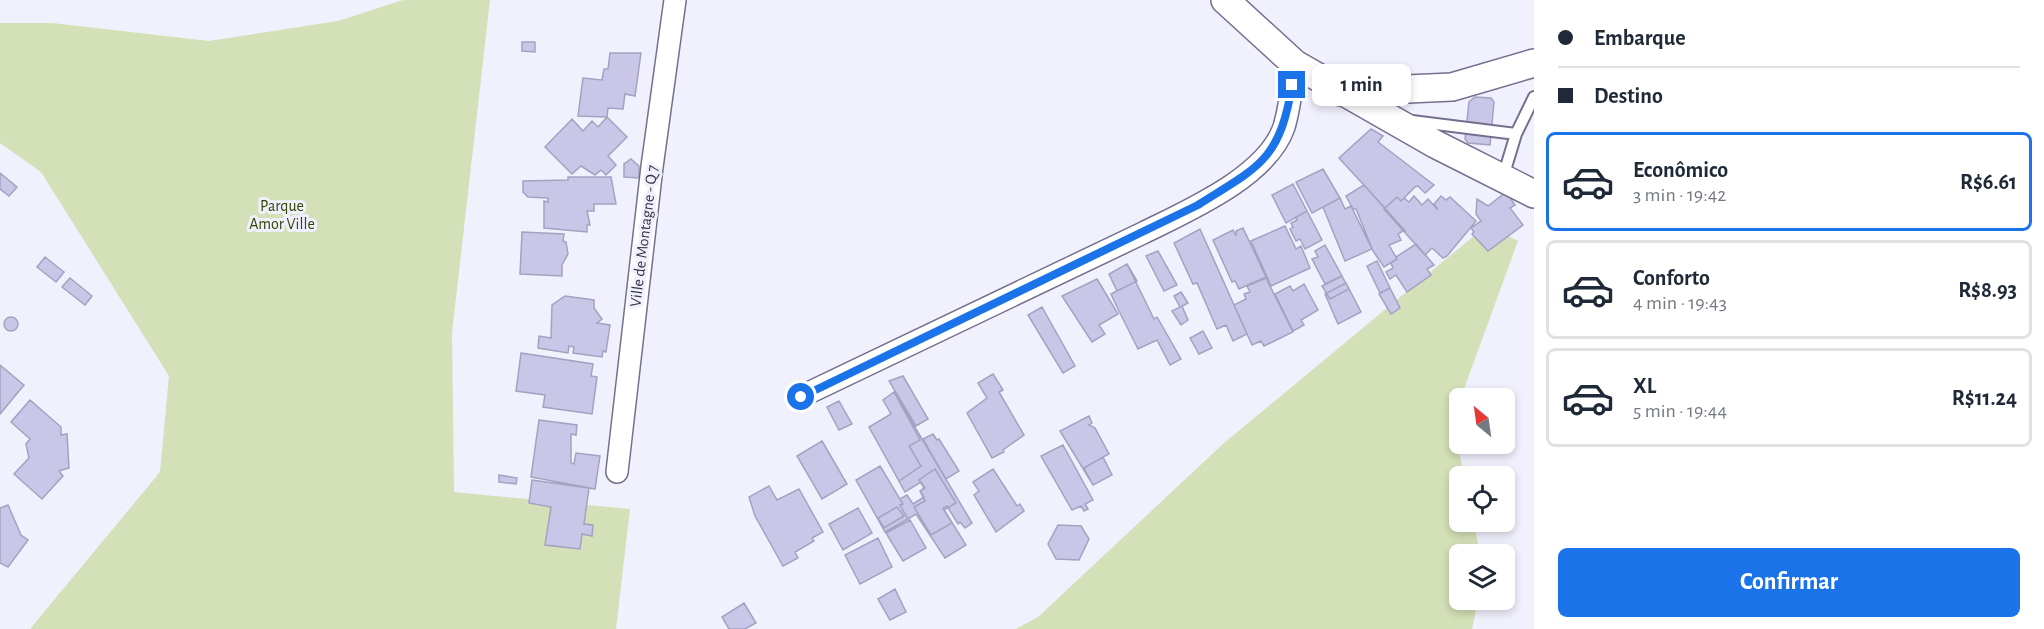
<!DOCTYPE html>
<html lang="pt">
<meta charset="utf-8">
<style>
body{margin:0;font-family:"Alegreya Sans",sans-serif;background:#f6f6f7;color:#1f2937;height:100vh;display:flex;flex-direction:column;font-size:22px;white-space:nowrap}
*{box-sizing:border-box;margin:0}
p{font-size:20px;color:#747a83}
.icon{flex:none;width:33px;height:33px;fill:none;stroke:currentColor;stroke-width:2;stroke-linecap:round;stroke-linejoin:round}
.map{position:relative;flex:1;overflow:hidden}
.panel{display:flex;flex-direction:column;background:#fff;width:510px}
.panel>*{flex:none}
.top-card{display:grid;align-content:center;height:132px;padding:0 24px;background:#fff}
.needle{width:39px;rotate:331deg}
.controls{position:absolute;left:1449px;top:388px;display:grid;gap:12px}
.controls a{display:grid;place-items:center;width:66px;height:66px;border-radius:9px;background:#fff;box-shadow:0 3px 9px #0003;font-size:30px}
.end{position:absolute;width:27px;height:27px;margin:-14px;border:8px solid #1a73e8;background:#fff;box-shadow:0 0 0 3px #fff}
.from{border-radius:50%}
.bubble{position:absolute;height:42px;border-radius:9px;background:#fff;box-shadow:0 3px 9px #0003;font-size:20px;font-weight:700;line-height:42px;text-align:center}
.top-card b{display:flex;align-items:center;gap:21px;height:57px;font-size:22px}
.top-card b+b{border-top:2px solid #e0e1e3}
.top-card i{width:15px;height:15px;background:#1f2937}
ul{padding:0;list-style:none}
li{display:flex;align-items:center;gap:18px;height:99px;margin:0 12px 9px;padding:0 12px;border:3px solid #e0e1e3;border-radius:9px}
li div{flex:1}
li b{display:block;font-size:22px}
li em{font-style:normal;font-weight:700}
li.active{border-color:#1a73e8}
li>.icon{width:54px;height:54px;stroke-width:1.5}
.primary-button{display:flex;gap:12px;margin-top:auto;padding:12px 24px}
.primary-button a{flex:1;height:69px;border-radius:9px;background:#1a73e8;color:#fff;font-size:24px;font-weight:700;line-height:69px;text-align:center}
main{display:flex;flex:1;min-height:0}
.map>svg:first-child{display:block}
.green{fill:#d4e0b7}
.building{fill:#cac6e8;stroke:#a4a1c1;stroke-width:1.5}
.lines{fill:none;stroke-linecap:round;stroke-linejoin:round}
.service-casing{stroke:#73708e;stroke-width:14}
.minor-casing{stroke:#73708e;stroke-width:24}
.tertiary-casing{stroke:#73708e;stroke-width:30}
.service{stroke:#fff;stroke-width:10}
.minor{stroke:#fff;stroke-width:21}
.tertiary{stroke:#fff;stroke-width:27}
.route{stroke:#1a73e8;stroke-width:8}
.labels{text-anchor:middle;dominant-baseline:central;stroke-width:6;stroke-linejoin:round;paint-order:stroke}
.park-label{font-size:16px;fill:#374304;stroke:#f1f0fd}
.street-label{font-size:16px;fill:#343340;stroke:#f1f0fd}
</style>
<main>
<div class="map">
<svg width="1534" height="629" viewBox="0 0 1534 629">
<rect width="100%" height="100%" fill="#f1f0fd"/>
<!-- green -->
<path class="green" d="M403,0h87l-38,333 2,159 176,17 -14,120h-586l130,-157 9,-96 -128,-204 -41,-29v-120h52l157,18 129,-20z
M1493,228l25,13 -65,178 11,58h-4v45h14l6,33h-20v45h18l-6,29h-456l22,-12 186,-174 251,-208z"/>
<!-- building -->
<path class="building" d="M522,42h13v10l-13,-1z
M610,53h31l-6,43 -10,-2 -2,15 -15,-1 -1,9 -29,-1 5,-38 19,2 2,-11h4z
M1475,97l16,1 3,4 -4,43 -22,-2 -3,-4 4,-37z
M607,117l20,20 -19,19 8,9 -10,10 -5,-5 -6,5 -14,-9 -9,8 -27,-27 27,-28 11,12 9,-10 6,6z
M1371,129l12,7 -5,6 56,43 -9,8 -7,-7 -3,1 -14,14 -4,-4 -12,11 -46,-50z
M631,159l8,7v12l-15,-1v-13z
M1323,169l17,29 -28,15 -16,-31z
M0,173l17,14 -8,9 -9,-7z
M568,177h43l5,27h-22v7h-7l3,14h-3v7l-43,-4v-27l4,1v-4l-20,-1 -5,-5v-11l45,-1z
M1293,184l14,27 -21,12 -14,-28z
M1364,185l42,47 -5,-5 2,4 -5,3 3,6 -12,5 8,14 -13,8 -11,-16 -17,-42h-3l-7,-13z
M1506,192l9,13 -5,3 13,17 -35,26 -16,-17 2,-2 -3,-4 10,-7 -5,-7 1,-15 11,7z
M1414,196l8,9 6,-6 10,11 -4,-6 7,-8 5,4 4,-3 26,24 -29,35 -4,2 -11,-10 -7,7 -41,-46 13,-12 4,4 3,-3 5,4z
M1340,198l5,11 6,-3 21,43 -27,12 -22,-54z
M1307,211l15,29 -17,9 -5,-10 -4,2 -6,-12 3,-2 -2,-4 6,-3 -1,-3z
M1285,226l11,23 5,-3 9,22 -39,18 -20,-45z
M1243,228l23,49 -27,12 -4,-8 -3,1 -19,-42 20,-10 3,6v-5z
M1200,229l47,105 -14,7 -7,-16 -9,4 -20,-46 -4,1 -19,-41z
M522,232l42,2 -1,7 3,1 2,12 -6,11v11l-42,-2z
M1416,244l18,21 -7,4 4,6 -24,17 -11,-17 -6,4 -4,-7 7,-4 -2,-5 6,-4 -1,-2z
M1325,245l17,31 -17,8 -13,-25 6,-2 -3,-6z
M1158,251l19,34 -13,6 -18,-35z
M45,257l19,15 -8,10 -19,-15z
M1377,261l13,27 -10,5 -13,-27z
M1127,264l27,55 3,-2 24,42 -11,6 -13,-25 -19,9 -21,-42 -6,-13 6,-3 -8,-17z
M1127,264l10,17 -20,10 -8,-17z
M1342,276l7,13 -19,10 -8,-13z
M70,278l22,18 -7,9 -23,-18z
M1266,278l27,54 -29,14 -3,-5 -9,4 -18,-40 12,-6 -2,-5 6,-2 -3,-6z
M1097,279l21,35 -19,11 6,9 -13,8 -30,-46z
M1346,283l15,29 -23,12 -13,-30z
M1304,284l14,26 -17,10 3,5 -11,6 -18,-37 15,-8 3,5z
M1390,288l10,20 -9,6 -12,-20z
M1181,292l7,11 -6,3 6,14 -7,5 -9,-14 8,-4 -6,-11z
M565,296l29,4v8l8,11 -5,4 13,2 -4,27 -3,-1 -1,6 -29,-4 1,-6 -5,-1 -1,7 -30,-5 1,-12 12,2 1,-33z
M1042,307l33,59 -12,7 -35,-58z
M4 324a7 7 0 1 1 14 0a7 7 0 1 1-14 0Z
M1203,331l9,17 -13,6 -9,-16z
M521,353l72,11 -2,12 6,1 -5,37 -49,-7 2,-12 -29,-4z
M0,365l24,20 -24,29z
M993,374l10,16 -4,2 25,43 -21,15 1,2 -12,6 -25,-45 20,-15 -9,-15z
M903,376l25,43 -12,7 -27,-45z
M894,392l78,131 -7,5 -5,-6 -2,2 -11,-18 -4,2 23,37 -21,13 -29,-44 -8,5 -8,-14 3,-1 -3,-5 7,-4 6,9 11,-7 -4,-6 5,-3 -4,-6 -16,10 -36,-65 22,-13 -8,-14z
M894,392l26,48 -11,6 12,20 -22,15 -30,-54 22,-13 -8,-14z
M30,400l31,27v8l6,-1 2,34 -10,3 4,5 -21,23 -28,-25 15,-16 -3,-14 4,-5 -19,-17z
M839,401l13,23 -13,6 -12,-23z
M1089,416l3,7 -3,2 6,3 14,26 -6,3 9,18 -19,10 -33,-54z
M539,420l38,5 -1,10 -5,-1v29l3,1 2,-11 24,3 -5,33 -64,-12z
M933,434l4,6 2,-1 20,32 -13,8 -23,-40z
M822,441l25,43 -25,15 -25,-43z
M1063,445l30,55 -8,4 3,5 -4,2 -3,-5 -9,4 -31,-54z
M1103,457l9,18 -19,10 -9,-17z
M880,466l23,38 -3,1 8,14 -23,13 -29,-52z
M935,469l21,34 -12,7 8,13 -21,12 -17,-28 11,-6 -5,-10 4,-3 -5,-8z
M993,469l24,37 3,-2 4,7 -28,21 -22,-37 5,-4 -6,-9z
M499,475l18,3 -1,6 -17,-2z
M532,480l57,8 -5,36 9,1 -1,11 -10,-2 -2,15 -35,-4 6,-38 -22,-4z
M769,486l8,14 22,-11 24,43 -11,6 2,3 -19,11 3,6 -15,8 -28,-50 -6,-19z
M8,505l13,30 7,5 -20,27 -8,-4v-55z
M897,507l7,9 -20,12 -6,-10z
M858,508l14,25 -29,17 -14,-26z
M910,520l16,28 -23,13 -17,-28z
M1058,525l23,1 8,13 -10,21 -23,-1 -8,-15z
M878,538l14,29 -32,17 -15,-29z
M895,589l11,23 -16,8 -12,-21z
M744,603l12,20 -11,6h-16l-7,-12z"/>
<g class="lines">
<!-- service casing -->
<g class="service-casing">
<path id="service" d="M1412,121l104,13
M1503,177l13,-43 18,-37"/>
</g>
<!-- minor casing -->
<g class="minor-casing">
<path id="minor" d="M800,397l343,-164c44,-22 124,-56 141,-106 6,-20 8,-42 11,-63
M617,472l35,-305 23,-167"/>
</g>
<!-- tertiary casing -->
<g class="tertiary-casing">
<path id="tertiary" d="M1225,0l70,64 140,80 99,50
M1341,92l111,-5 82,-24"/>
</g>
<!-- service -->
<use href="#service" class="service"/>
<!-- minor -->
<use href="#minor" class="minor"/>
<!-- tertiary -->
<use href="#tertiary" class="tertiary"/>
</g>
<g class="lines">
<!-- route -->
<path class="route" d="M801,397l397,-192c60,-38 82,-44 94,-120"/>
</g>
<g class="labels">
<!-- park labels -->
<g class="park-label">
<text x="282" y="206">Parque<tspan x="282" dy="18">Amor Ville</tspan></text>
</g>
<!-- street labels -->
<g class="street-label">
<text transform="translate(644 236) rotate(-83)">Ville de Montagne - Q 7</text>
</g>
</g>
</svg>
<div class="controls">
<a><svg class="needle" viewBox="-14 -14 28 28"><path d="M0-13l5 13h-10z" fill="#e53935"/><path d="M0 13l5-13h-10z" fill="#747a83"/></svg></a>
<a><svg class="icon" aria-label="locate" viewBox="0 0 24 24"><circle cx="12" cy="12" r="6"/><path d="M12 2v4M12 18v4M2 12h4M18 12h4"/></svg></a>
<a><svg class="icon" aria-label="layers" viewBox="0 0 24 24"><path d="M12 4l9 5-9 5-9-5zM3 14l9 5 9-5"/></svg></a>
</div>
<i class="end from" style="left:801px;top:397px"></i>
<i class="end" style="left:1292px;top:85px"></i>
<div class="bubble" style="left:1312px;top:64px;width:99px">1 min</div>
</div>
<section class="panel">
<div class="top-card">
<b><i class="from"></i>Embarque</b>
<b><i></i>Destino</b>
</div>
<ul>
<li class="active"><svg class="icon" aria-label="car" viewBox="0 0 24 24"><path d="M5 17H2v-5l4-1 3-4h7l3 4 3 1v5h-3M9 17h6M6 11h13"/><circle cx="7" cy="17" r="2"/><circle cx="17" cy="17" r="2"/></svg><div><b>Econômico</b><p>3 min · 19:42</p></div><em>R$6.61</em></li>
<li><svg class="icon" aria-label="car" viewBox="0 0 24 24"><path d="M5 17H2v-5l4-1 3-4h7l3 4 3 1v5h-3M9 17h6M6 11h13"/><circle cx="7" cy="17" r="2"/><circle cx="17" cy="17" r="2"/></svg><div><b>Conforto</b><p>4 min · 19:43</p></div><em>R$8.93</em></li>
<li><svg class="icon" aria-label="car" viewBox="0 0 24 24"><path d="M5 17H2v-5l4-1 3-4h7l3 4 3 1v5h-3M9 17h6M6 11h13"/><circle cx="7" cy="17" r="2"/><circle cx="17" cy="17" r="2"/></svg><div><b>XL</b><p>5 min · 19:44</p></div><em>R$11.24</em></li>
</ul>
<div class="primary-button"><a>Confirmar</a></div>
</section>
</main>
